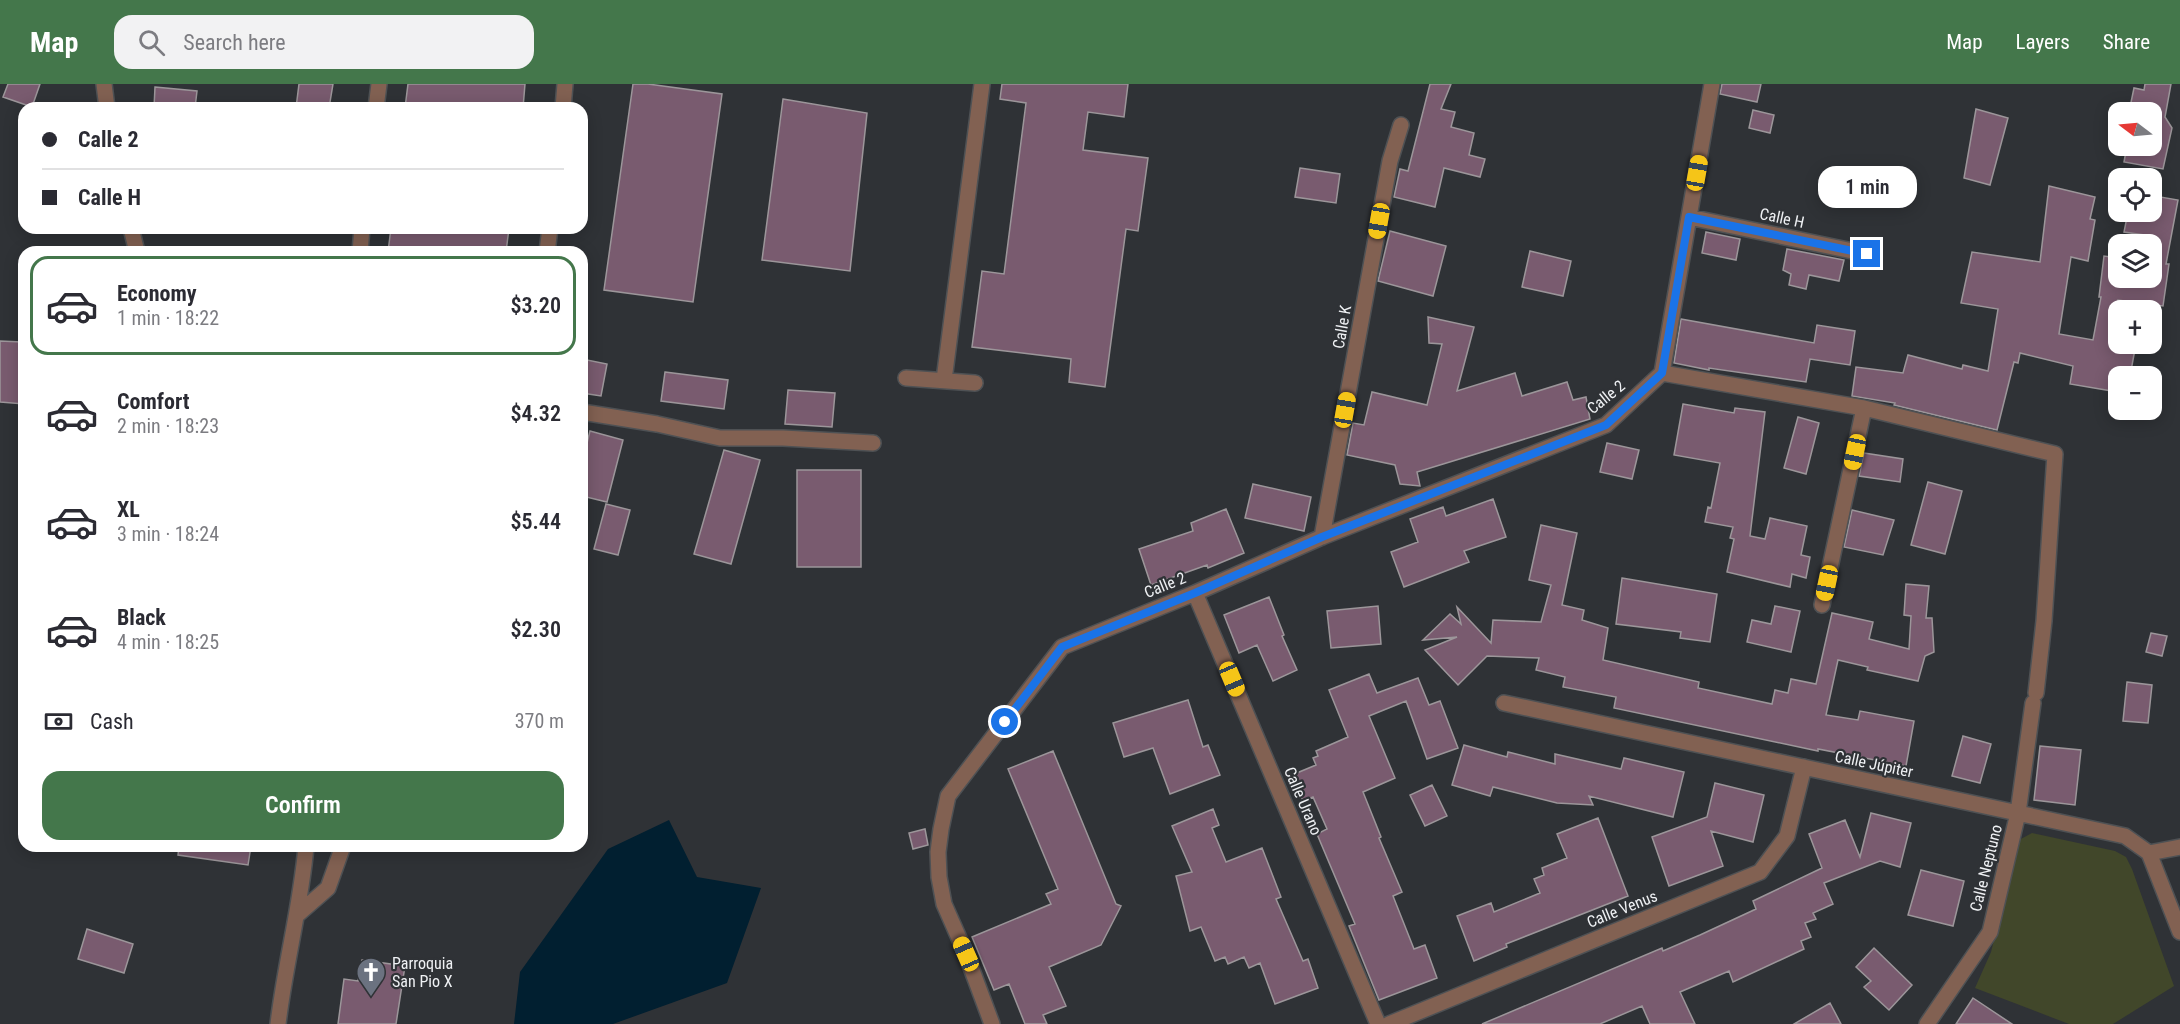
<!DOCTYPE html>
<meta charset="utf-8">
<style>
body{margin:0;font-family:"Roboto Condensed",sans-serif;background:#f2f2f3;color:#2b2b33;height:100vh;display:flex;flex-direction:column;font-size:22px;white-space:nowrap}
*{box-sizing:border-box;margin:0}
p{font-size:20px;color:#7c7c81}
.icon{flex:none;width:33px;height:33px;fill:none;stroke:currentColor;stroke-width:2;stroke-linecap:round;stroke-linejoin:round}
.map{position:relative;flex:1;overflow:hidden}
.sheet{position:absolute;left:18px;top:162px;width:570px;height:606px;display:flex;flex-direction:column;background:#fff;border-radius:18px;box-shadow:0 3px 15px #0003}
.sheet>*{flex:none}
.guide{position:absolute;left:18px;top:18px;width:570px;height:132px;border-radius:18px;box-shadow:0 3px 15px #0003;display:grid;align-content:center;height:132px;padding:0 24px;background:#fff}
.needle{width:39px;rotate:286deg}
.buttons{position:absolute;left:2108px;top:18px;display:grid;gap:12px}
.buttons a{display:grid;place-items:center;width:54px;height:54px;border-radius:12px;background:#fff;box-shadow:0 3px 15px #0003;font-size:30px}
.end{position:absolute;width:27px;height:27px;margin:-14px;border:8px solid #1a73e8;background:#fff;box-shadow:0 0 0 3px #fff}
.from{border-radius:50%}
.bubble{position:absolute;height:42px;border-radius:18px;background:#fff;box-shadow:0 3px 15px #0003;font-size:20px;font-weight:600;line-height:42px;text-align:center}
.car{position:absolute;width:18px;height:36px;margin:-18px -9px;border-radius:8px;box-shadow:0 0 4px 2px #0007;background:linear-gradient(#f5c518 24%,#345 0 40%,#f5c518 0 76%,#345 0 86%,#f5c518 0)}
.guide b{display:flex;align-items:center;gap:21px;height:57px;font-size:22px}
.guide b+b{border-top:2px solid #e1e1e2}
.guide i{width:15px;height:15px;background:#2b2b33}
ul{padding:10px 0 0;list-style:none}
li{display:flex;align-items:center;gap:18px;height:99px;margin:0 12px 9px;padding:0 12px;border:3px solid transparent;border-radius:18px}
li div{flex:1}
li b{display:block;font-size:22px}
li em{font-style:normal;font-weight:600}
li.active{border-color:#44774b}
li>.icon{width:54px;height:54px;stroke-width:1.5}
.pay{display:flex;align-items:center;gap:15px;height:66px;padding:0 24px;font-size:22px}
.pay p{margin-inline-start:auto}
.button{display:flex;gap:12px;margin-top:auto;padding:12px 24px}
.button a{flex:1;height:69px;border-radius:18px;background:#44774b;color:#fff;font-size:24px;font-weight:600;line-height:69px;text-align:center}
header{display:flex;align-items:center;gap:36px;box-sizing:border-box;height:84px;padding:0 30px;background:#44774b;color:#fff}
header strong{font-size:28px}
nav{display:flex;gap:33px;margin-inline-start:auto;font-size:21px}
.search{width:420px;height:54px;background:#f2f2f3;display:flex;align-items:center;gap:15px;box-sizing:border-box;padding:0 21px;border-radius:18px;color:#7c7c81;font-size:22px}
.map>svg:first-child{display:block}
.green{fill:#41472a}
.water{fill:#011f30}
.building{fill:#795b6f;stroke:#9c969a;stroke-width:1.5}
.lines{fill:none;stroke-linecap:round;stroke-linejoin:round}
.minor-casing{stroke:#4e5154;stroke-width:18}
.minor{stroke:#826152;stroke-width:15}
.route{stroke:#1a73e8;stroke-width:8}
.labels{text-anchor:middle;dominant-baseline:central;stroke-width:4.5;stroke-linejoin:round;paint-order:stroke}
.street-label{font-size:16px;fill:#eff1f4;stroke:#2f3236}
.poi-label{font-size:16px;fill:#eff1f4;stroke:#2f3236;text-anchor:start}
</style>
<header>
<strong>Map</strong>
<div class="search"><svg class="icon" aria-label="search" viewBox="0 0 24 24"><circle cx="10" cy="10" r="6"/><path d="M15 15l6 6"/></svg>Search here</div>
<nav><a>Map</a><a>Layers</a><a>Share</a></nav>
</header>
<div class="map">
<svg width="2180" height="940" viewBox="0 0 2180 940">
<rect width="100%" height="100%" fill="#2f3236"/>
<!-- green -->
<path class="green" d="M2032,749l83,18 11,6 6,12 42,117 -61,38h-44l-94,-36 16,-36 28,-112z"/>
<!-- water -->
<path class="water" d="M669,736l28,57 64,11 -34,95 -114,41h-99l6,-52 88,-123z"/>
<!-- building -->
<path class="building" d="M8,0h32l-8,23 -29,-10z
M299,0h34l-4,24h-33z
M408,0h117l-2,24h-118z
M633,0h15l74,10 -29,208 -89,-12z
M1002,0h126l-4,33 -36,-5 -5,38 65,8 -10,73 -12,-2 -21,158 -36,-5 2,-23 -99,-12 10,-76 22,3 22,-171 -26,-4z
M1430,0h21l-10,25 14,3 -4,15 23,6 -5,22 16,4 -5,18 -36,-9 -9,39 -41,-10 6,-28 8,2z
M1722,0h39l-4,18 -37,-8z
M2145,0h26l-6,33 7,11 -9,41 -39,-7 3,-16h24v-34h-22l5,-24 10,2z
M155,3l42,4 -2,17h-41z
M783,15l84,14 -17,158 -88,-11z
M1976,25l32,9 -18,67 -26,-7z
M1753,26l21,5 -4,18 -21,-5z
M1300,84l40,6 -4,29 -41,-6z
M2049,102l46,11 -5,22 5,1 -7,41 -17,-4 -12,77 34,6 8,-43h-2l5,-41 14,2v20h33v-42l-27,-4 4,-20 24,3 3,-19 23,4 -12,64h3l-6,42 -45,-6v44h18l-6,32h-12v16l-48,-8 3,-18 -53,-13 -2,10 -4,-1 -17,68 -103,-25 1,-2 -43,-7 4,-29 47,6 5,-18 54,14 1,-4 25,6 10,-62 -37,-6 11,-51 68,10z
M391,144h118l-3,24h-118z
M1390,147l56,15 -13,50 -55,-15z
M1706,148l34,7 -4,21 -34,-7z
M1787,165l57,11 -5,21 -30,-6 -3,14 -17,-4 2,-11 -8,-4z
M1530,167l41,10 -8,35 -41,-9z
M1428,233l46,10 -17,64 58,-18 7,23 45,-14 6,18 13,-3 4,22 -173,53 3,14 -20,-2 -5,-19 -48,-10 6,-32 11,2 8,-33 55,13 15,-61 -13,-1z
M1681,235l133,24 3,-18 38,6 -5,34 -40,-6 -4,23 -97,-14v2l-35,-7z
M0,257l21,1 -2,38 5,1v23l-24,-2z
M582,275l25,5 -6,32 -19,-3z
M665,288l63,8 -4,29 -63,-8z
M788,306l47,3 -3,34 -47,-3z
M1683,320l51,9 1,-5 30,4 -15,124 15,3 5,-21 37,8 -6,29 9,2 -4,21 -14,-4 -2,13 -63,-15 7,-33 -4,-1 3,-11 -28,-5 3,-15 3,1 9,-45 -46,-8z
M1798,333l21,6 -13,51 -22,-6z
M590,347l33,9 -16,62 -25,-6v-33z
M1607,359l32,7 -7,29 -32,-7z
M724,366l36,10 -29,104 -37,-10z
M1864,369l39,6 -3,23 -41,-6z
M797,386h64v97h-64z
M1928,398l34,9 -17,63 -34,-9z
M1253,400l58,13 -7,34 -59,-13z
M1493,415l13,38 -42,14 5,11 -65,25 -13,-35 27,-10 -8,-23 33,-12 3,9z
M606,420l24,6 -12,45 -24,-6z
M1226,425l18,44 -36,15 -1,-3 -56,20 -12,-36 54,-18 -2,-8z
M1852,426l42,10 -11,35 -39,-8z
M1541,441l36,8 -15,72 22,5 -2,10 26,8 -5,32 96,22 -1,6 74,16 3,-14 13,3 3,-14 25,5 16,-71 41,9 -4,17 40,10 2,-33 -7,-1 2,-31 23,2 -3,32h6l2,34 -9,4 -7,25 -51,-11 1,-3 -30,-7 -12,55 32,5 2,-9 54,10 -8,45 -88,-17v2l-204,-43 2,-11 -53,-10 2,-10 -29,-7 3,-12 -52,-2 -29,29 -33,-35 32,-13 -34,3 27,-26 11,10 -4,-17 34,36 2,-23 48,2 10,-37 -22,-5z
M1622,494l95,16 -7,48 -30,-4 1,-6 -65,-8z
M1269,513l15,38 -2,1 15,34 -24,11 -16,-36 -18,8 -15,-38z
M1378,522l3,38 -50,4 -4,-37z
M1775,522l25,5 -9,41 -44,-10 5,-22 19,4z
M2151,549l16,3 -5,20 -16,-4z
M1369,590l8,19 41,-15 11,27 11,-4 18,47 -31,11 -21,-58 -37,15 26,62 -32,14 18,45 -2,1 23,54 -9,4 21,53 11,-4 12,33 -58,22 -30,-74 6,-2 -38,-90 10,-5 -14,-32 -10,4 -11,-26 24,-10 -3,-7 5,-2 -2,-5 32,-14 -19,-47z
M2127,598l25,3 -4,38 -25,-2z
M1188,616l15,47 5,-2 12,30 -50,19 -17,-46 -29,9 -11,-34z
M1963,652l28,8 -11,39 -28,-7z
M1464,661l43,12 1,-5 47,12v-10l66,15 3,-11 60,14 -11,45 -84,-21 4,9 -36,-2 -64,-16 -3,9 -38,-11z
M2040,662l41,4 -6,55 -41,-5z
M1053,667l63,153 5,2 -20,39 -52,22 17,39 -23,9 4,9h-22l-16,-40 -15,6 -22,-53 79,-33 -5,-10 12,-5 -50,-120z
M1715,699l49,12 -11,47 -42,-11 12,35 -54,20 -17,-49 55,-20z
M1432,701l15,31 -22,10 -15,-31z
M1213,725l6,16 -7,3 14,34 36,-14 19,49 -5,2 27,62 5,-2 10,29 -43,16 -15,-41 -11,5 -5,-11 -16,7 -3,-7 -10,4 -14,-34 -11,4 -14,-55 16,-4 -20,-46z
M1871,729l40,10 -11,44 -20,-6 -56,22 9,21 -20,9 3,6 -11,4 6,14 -10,4 3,8 -71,33 -4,-11 -49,21 15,32h-45l-8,-18 -42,18h-118l180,-76 1,3 37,-16 56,-26 -3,-8 69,-33 -13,-34 36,-14 15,37z
M1598,734l30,78 -122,48 1,3 -33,14 -17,-45 34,-13 3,9 46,-19 -6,-14 10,-4 -2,-7 25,-10 -10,-24z
M925,745l3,16 -15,4 -4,-16z
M179,762h72l-3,19 -70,-10z
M1921,786l43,11 -11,45 -45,-11z
M87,845l46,15 -9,29 -46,-14z
M1874,864l38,37 -23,25 -25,-23 7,-6 -15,-14z
M362,876l43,6 -9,58h-58l6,-45 14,2z
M1973,914l39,26h-56z
M1830,919l11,21h-47z"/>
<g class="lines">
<!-- minor casing -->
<g class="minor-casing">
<path id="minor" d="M104,0l3,24
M376,24l3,-24
M563,24l2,-24
M1689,133l178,37
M131,144l6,24
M360,168l2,-24
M547,168l3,-24
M1662,289l202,35 191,46 -11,167 -8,72
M906,294l69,5
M944,296l38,-296
M582,328l75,12 63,14h63l90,5
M1322,453l68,-376 11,-36
M1195,509l183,431
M1822,521l42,-197
M1504,619l621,133 24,17 31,79
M2149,769l31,-6
M297,831l31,-27 15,-42
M278,940c7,-60 23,-118 28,-178
M992,940l-26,-70 -22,-50 -5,-27 -1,-25 3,-23 7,-33 114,-149 133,-54 127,-56 284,-112 56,-52 50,-289
M1389,940l371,-152 27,-36 17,-69
M1927,940l63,-92 28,-119 15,-110"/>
</g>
<!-- minor -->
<use href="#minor" class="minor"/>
</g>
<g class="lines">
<!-- route -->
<path class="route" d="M1005,638l57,-75 133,-54 127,-56 284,-112 56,-52 27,-156 178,37"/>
</g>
<!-- icons -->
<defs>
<g id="church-pin" transform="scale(1.5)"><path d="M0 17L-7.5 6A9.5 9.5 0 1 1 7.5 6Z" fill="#6b7280" stroke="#2f3236"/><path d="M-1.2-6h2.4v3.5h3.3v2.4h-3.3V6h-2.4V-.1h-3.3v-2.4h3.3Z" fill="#fff"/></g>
</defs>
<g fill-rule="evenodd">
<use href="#church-pin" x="371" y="888"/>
</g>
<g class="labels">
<!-- street labels -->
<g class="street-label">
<text transform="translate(1782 134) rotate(12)">Calle H</text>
<text transform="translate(1342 243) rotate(-80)">Calle K</text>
<text transform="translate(1606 313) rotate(-39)">Calle 2</text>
<text transform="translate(1165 501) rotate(-22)">Calle 2</text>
<text transform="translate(1874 680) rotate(12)">Calle Júpiter</text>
<text transform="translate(1303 717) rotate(67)">Calle Urano</text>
<text transform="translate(1986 784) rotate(-76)">Calle Neptuno</text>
<text transform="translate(1622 825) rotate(-22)">Calle Venus</text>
</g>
<!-- poi labels -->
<g class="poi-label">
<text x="392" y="879">Parroquia<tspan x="392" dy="18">San Pio X</tspan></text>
</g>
</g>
</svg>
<div class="buttons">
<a><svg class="needle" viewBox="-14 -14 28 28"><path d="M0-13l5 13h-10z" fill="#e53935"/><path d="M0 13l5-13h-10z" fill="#7c7c81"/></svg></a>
<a><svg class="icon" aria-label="locate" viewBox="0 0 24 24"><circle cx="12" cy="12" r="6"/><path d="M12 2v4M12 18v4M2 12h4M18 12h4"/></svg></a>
<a><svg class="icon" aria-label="layers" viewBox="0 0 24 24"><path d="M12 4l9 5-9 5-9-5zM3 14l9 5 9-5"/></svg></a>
<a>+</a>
<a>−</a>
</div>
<i class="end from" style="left:1005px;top:638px"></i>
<i class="end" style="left:1867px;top:170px"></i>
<div class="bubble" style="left:1818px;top:82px;width:99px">1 min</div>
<i class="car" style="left:1697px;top:89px;rotate:10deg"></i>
<i class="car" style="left:1379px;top:137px;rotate:190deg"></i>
<i class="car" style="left:1345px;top:326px;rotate:10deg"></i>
<i class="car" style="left:1855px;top:368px;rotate:192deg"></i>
<i class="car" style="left:1827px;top:499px;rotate:192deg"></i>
<i class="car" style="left:1232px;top:595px;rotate:157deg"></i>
<i class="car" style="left:966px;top:870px;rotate:336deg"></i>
<div class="guide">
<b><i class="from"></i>Calle 2</b>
<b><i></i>Calle H</b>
</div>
<section class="sheet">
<ul>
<li class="active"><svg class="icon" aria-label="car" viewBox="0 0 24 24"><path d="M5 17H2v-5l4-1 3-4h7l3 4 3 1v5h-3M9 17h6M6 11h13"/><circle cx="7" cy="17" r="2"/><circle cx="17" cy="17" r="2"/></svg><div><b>Economy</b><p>1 min · 18:22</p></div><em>$3.20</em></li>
<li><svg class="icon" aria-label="car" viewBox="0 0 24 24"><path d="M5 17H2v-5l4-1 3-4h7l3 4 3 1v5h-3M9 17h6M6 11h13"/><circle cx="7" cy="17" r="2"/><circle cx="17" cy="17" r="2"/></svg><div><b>Comfort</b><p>2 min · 18:23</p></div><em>$4.32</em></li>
<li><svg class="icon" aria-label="car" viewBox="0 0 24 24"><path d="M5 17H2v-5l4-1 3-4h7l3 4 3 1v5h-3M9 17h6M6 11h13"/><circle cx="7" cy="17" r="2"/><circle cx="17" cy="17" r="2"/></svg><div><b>XL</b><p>3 min · 18:24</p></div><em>$5.44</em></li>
<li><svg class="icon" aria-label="car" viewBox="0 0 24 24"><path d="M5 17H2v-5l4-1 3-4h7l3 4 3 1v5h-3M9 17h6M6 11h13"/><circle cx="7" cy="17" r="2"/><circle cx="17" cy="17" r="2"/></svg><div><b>Black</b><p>4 min · 18:25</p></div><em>$2.30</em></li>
</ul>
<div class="pay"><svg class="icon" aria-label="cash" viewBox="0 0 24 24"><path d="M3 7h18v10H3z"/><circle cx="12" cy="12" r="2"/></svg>Cash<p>370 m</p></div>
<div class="button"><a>Confirm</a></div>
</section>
</div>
